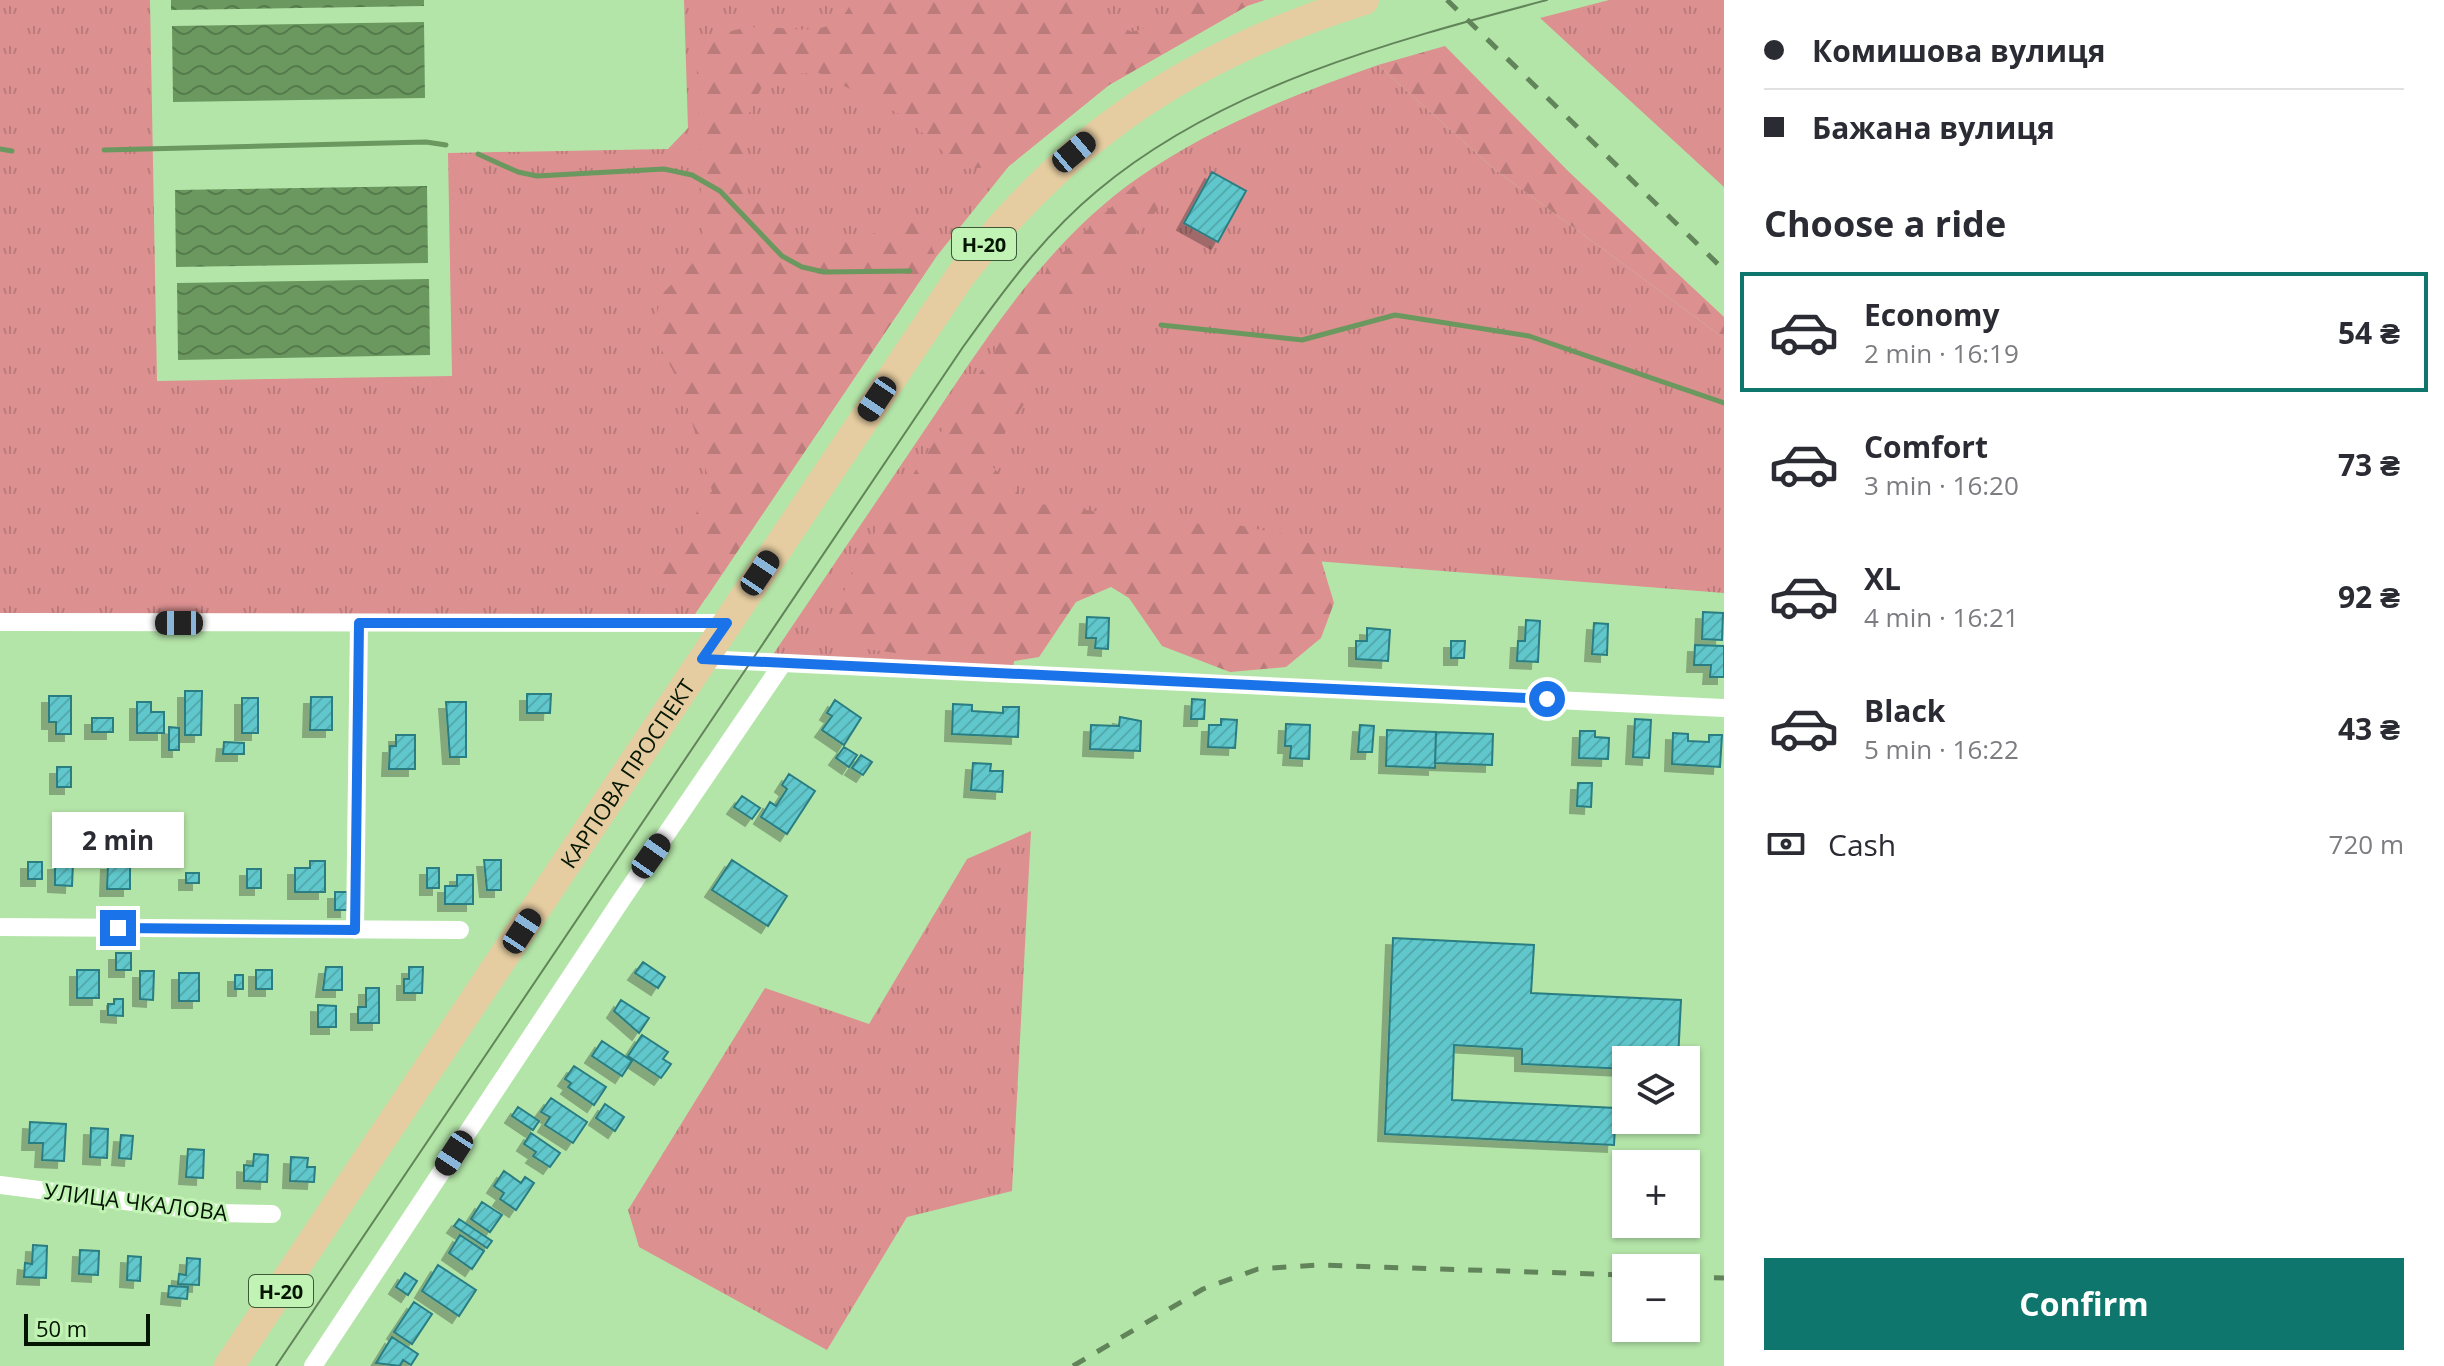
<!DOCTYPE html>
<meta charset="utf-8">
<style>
body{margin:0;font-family:"Open Sans",sans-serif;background:#f7f7f7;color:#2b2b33;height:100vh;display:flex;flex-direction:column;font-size:30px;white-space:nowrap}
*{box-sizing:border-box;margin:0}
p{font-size:26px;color:#7c7c81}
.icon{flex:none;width:44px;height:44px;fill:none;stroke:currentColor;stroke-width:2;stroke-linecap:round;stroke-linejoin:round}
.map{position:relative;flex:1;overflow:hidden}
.panel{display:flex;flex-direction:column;background:#fff;width:720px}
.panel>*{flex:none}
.banner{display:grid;align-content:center;height:176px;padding:0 40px;background:#fff}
.tools{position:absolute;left:1612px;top:1046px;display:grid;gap:16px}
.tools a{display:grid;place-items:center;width:88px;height:88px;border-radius:0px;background:#fff;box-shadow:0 2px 6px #0004;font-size:40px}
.scale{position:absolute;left:24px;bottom:20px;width:126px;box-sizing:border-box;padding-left:8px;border:4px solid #041501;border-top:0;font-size:22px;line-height:28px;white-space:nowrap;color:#041501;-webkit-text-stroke:6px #c1f3b5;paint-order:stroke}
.end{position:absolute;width:36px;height:36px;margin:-18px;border:10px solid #1a73e8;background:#fff;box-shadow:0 0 0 4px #fff}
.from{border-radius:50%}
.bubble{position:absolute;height:56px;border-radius:0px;background:#fff;box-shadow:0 2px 6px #0004;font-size:26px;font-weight:700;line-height:56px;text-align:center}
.car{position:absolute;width:24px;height:48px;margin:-24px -12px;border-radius:10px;box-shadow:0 0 6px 2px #0007;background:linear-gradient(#222 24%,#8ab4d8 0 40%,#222 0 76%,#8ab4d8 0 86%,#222 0)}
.banner b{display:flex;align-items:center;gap:28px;height:76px;font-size:30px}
.banner b+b{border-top:2px solid #e1e1e2}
.banner i{width:20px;height:20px;background:#2b2b33}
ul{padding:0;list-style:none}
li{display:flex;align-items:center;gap:24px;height:120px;margin:0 16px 12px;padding:0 24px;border:4px solid transparent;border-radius:0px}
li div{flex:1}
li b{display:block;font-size:30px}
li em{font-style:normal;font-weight:700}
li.selected{border-color:#0f766e}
li>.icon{width:72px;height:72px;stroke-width:1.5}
h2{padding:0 40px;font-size:36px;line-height:96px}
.pay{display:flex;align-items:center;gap:20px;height:88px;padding:0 40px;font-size:30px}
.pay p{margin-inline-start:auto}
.cta{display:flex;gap:16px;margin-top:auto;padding:16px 40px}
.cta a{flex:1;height:92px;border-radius:0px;background:#0f766e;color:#fff;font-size:32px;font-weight:700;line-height:92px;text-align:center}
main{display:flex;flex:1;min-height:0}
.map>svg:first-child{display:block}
.grass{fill:url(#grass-tufts)}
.forest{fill:url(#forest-firs)}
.water{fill:url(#water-waves)}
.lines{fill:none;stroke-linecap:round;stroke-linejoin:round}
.stream{stroke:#6a985f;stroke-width:5}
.building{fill:url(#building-hatch);stroke:#2a7d81;stroke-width:2;filter:url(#shadow)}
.street{stroke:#fff;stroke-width:18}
.primary{stroke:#e6cda1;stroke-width:30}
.tram{stroke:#62845a;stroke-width:2}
.rail{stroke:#62845a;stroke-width:5;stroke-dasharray:14 14;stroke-linecap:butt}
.route{stroke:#1a73e8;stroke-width:10}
.labels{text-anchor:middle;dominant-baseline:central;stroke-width:6;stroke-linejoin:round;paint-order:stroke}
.shield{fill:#c1f3b5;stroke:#3d5837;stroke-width:2}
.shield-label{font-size:20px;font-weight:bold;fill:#041501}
.street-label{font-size:22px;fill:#041501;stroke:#c1f3b5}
</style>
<main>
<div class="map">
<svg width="1724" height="1366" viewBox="0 0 1724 1366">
<defs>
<pattern id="grass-tufts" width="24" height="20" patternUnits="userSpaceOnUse" patternTransform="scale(2)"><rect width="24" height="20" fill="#dc9090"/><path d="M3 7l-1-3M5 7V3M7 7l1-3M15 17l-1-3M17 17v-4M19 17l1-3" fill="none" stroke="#bb7b7a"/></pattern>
<pattern id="forest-firs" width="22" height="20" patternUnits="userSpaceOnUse" patternTransform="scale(2)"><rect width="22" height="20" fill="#dc9090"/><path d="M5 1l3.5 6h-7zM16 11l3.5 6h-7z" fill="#bb7b7a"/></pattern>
<pattern id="water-waves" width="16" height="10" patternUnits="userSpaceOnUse" patternTransform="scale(2)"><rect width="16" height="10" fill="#6a985f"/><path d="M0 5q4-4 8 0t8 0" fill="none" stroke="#557b4c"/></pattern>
<pattern id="building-hatch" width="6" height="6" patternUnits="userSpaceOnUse" patternTransform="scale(2)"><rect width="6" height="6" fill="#60c8cd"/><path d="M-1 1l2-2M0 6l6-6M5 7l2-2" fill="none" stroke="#52abae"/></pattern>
<filter id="shadow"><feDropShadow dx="-7" dy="7" stdDeviation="0" flood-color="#0004"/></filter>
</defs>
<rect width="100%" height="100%" fill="#b4e5a8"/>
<!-- grass -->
<path class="grass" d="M0,0h150l7,381 295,-5 -4,-223 220,-4 20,-21 -4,-128h581l-18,6 -138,79 -100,81 -73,91 -247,366 -689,-1z
M1609,0h115v187l-184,-169z
M1378,65l116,104 230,169v255l-690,-54 -22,135 -244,-12c52,-77 104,-154 156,-231 61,-91 122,-189 214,-253 73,-51 157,-84 240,-113z
M1031,831l-19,360 -105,26 -80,133 -188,-103 -11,-37 137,-222 104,36 98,-165z"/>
<!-- forest -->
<path class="forest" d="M852,0h229l3,9 48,23 44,-13 19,-19h53l-1,6 -138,79 -100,81 -47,3 -57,-52 -88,-45 -50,5 -24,48 5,69 55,48 69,-8 36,-14 18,13 10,24 -230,341 -51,-12 31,-59 26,-36 -30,-103 -29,-55 8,-38 42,-42 -7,-208c16,-6 33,-15 49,-17 37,-6 90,19 107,-28z
M1445,46l124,126 155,145v21l-230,-169 -116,-104z
M1140,180l22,25 -25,27 -22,36 -64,60 5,28 -51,77 -15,31 36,38 158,21 53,2 50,10 30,11 17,57 -13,35 -35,29 -56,5 -68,-26 -33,-48 -18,-11 -35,15 -37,55 -30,5 -113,-9 -44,-6 -22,-19 26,-67 196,-298z"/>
<!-- water -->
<path class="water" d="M171,0h253v6l-253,4z
M424,22l1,76 -252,4 -1,-76z
M427,186l1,77 -252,4 -1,-77z
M429,279l1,76 -252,5 -1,-77z"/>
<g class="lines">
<!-- stream -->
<path class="stream" d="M0,149l12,2
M104,150l322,-8 20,3
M478,154l40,18 19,4 127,-7 28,6 28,16 62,65 20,11 22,5 86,-1
M1161,325l141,15 93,-25 134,21 195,67"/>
</g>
<!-- building -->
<path class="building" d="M1212,172l34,19 -28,51 -34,-19z
M1703,612l20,1 -1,27 -20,-1z
M1087,617l22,1 -1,31 -13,-1 1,-10h-10z
M1526,620l14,1 -2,41 -21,-1 1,-20h7z
M1594,623l14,1 -1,31 -15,-1z
M1367,628l23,2 -2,31 -32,-2v-18h11z
M1451,641h14l-1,17h-13z
M1695,645l29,1v31h-14l1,-12h-17z
M185,691h17l-1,44h-16z
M527,694h24l-1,19h-23z
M49,696h22v38h-15v-12h-7z
M311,697h21v33h-22z
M242,698h16v35h-16z
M1192,699l13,1 -1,19h-13z
M835,700l26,18 -17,27 -22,-15 10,-14 -5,-3z
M137,702h14v10h13v21h-27z
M446,702h20v55h-16z
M953,704l19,1v6l31,2v-6h16l-1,30 -66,-3z
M1120,717l21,4 -1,30 -50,-2 1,-24 28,1z
M92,718h21v14h-21z
M1221,719l16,1 -2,28 -27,-1 1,-22h12z
M1635,719l16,1 -2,38 -16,-1z
M1286,724l24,1 -1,34 -19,-1 1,-12h-6z
M1360,725l14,1 -2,26h-14z
M169,727l10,1v22h-10z
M1387,730l49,2 -1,36 -49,-2z
M1580,731h15v6l14,1 -1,21 -29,-1z
M1436,732l57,2 -1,31 -57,-2z
M1673,733l15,1v7l21,1v-7h13l-2,32 -48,-3z
M396,735h19v34h-26l1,-23h6z
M224,742l20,1v11h-21z
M844,747l13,8 -8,12 -13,-9z
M861,755l11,7 -9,13 -11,-7z
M973,763l18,1 -1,7h13l-1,21 -31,-2z
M57,767h14v20h-14z
M789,774l26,17 -28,43 -26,-17 9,-15 6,4 11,-17 -5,-4z
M1578,783h14l-1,24 -14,-1z
M742,796l18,12 -8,11 -18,-12z
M484,860h17v30h-14z
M732,860l55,36 -19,30 -56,-36z
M310,861h15v31h-30v-24h15z
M28,862h14v17h-14z
M55,863h18l-1,23 -17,-1z
M108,863h22v26h-23z
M427,868h12v20h-12z
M247,869h14v19h-14z
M186,873h13v10h-13z
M457,875h16v29h-28v-18h12z
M335,892h12v18h-12z
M1393,938l141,7 -3,48 150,7 -3,60h-52v9l-104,-5v-15l-68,-4 -2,55 164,8 -2,37 -229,-11z
M116,953h15v17h-15z
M643,962l22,15 -7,11 -23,-15z
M326,967h16v23h-19z
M409,967h14l-1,26h-18v-14h5z
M77,970h22v28h-22z
M256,970h16v19h-16z
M140,971h14l-1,29 -13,-1z
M179,973h20v28h-20z
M235,975h8v14h-8z
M366,988h13v35h-21v-16h8z
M114,999h9v17l-15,-1v-11h6z
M621,1000l28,18 -10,15 -25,-22z
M318,1005l18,1v21h-18z
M642,1035l26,17 -5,7 8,5 -10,14 -33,-22z
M602,1041l30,20 -10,15 -30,-20z
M574,1066l32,21 -12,18 -26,-18 3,-4 -6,-4z
M551,1098l36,24 -14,21 -28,-18 5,-8 -9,-5z
M605,1104l19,13 -9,14 -19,-13z
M518,1107l21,14 -6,9 -21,-14z
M30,1122l36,2 -2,37 -22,-1 1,-17h-14z
M91,1128l17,1 -1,29 -17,-1z
M531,1133l29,20 -10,14 -17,-11 3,-4 -12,-8z
M121,1135l12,1 -2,23 -12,-1z
M188,1149l16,1 -1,28 -17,-1z
M254,1154l14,1 -1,27 -23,-1v-16l9,1z
M291,1157l17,1 -1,9h8l-1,15 -24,-1z
M504,1171l17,12 4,-6 9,6 -18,27 -16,-11 4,-6 -10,-7z
M482,1202l20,13 -12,17 -19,-13z
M459,1219l33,22 -5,7 -33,-22z
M460,1235l24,16 -12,18 -23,-16z
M33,1245l14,1 -1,32 -22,-1 1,-14 7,1z
M80,1250l19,1 -1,24 -19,-1z
M128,1256l13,1 -1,24 -13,-1z
M187,1258l13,1 -1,26 -21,-1 1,-10 7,1z
M438,1265l38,25 -17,26 -37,-25z
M405,1273l12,8 -9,14 -12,-8z
M169,1286l19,1 -1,12 -19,-2z
M414,1302l18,12 -20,30 -18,-12z
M392,1337l26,17 -7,11 -8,-5 -3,6 -24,-3z"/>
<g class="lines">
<!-- street -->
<path class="street" d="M0,622l727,1
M702,659l1022,49
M0,927l460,3
M355,930l4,-307
M0,1185l218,28 54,1
M313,1366l309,-467 161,-236"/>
<!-- primary -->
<path class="primary" id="s1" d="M229,1366l732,-1091c110,-142 232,-221 403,-275"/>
<!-- tram -->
<path class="tram" d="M276,1366l687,-1019c40,-56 81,-112 134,-156 125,-105 296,-150 450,-191"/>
<!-- rail -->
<path class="rail" d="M1447,0l277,270
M1686,1277l38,1
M1073,1366l130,-77 55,-20 59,-4 309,10"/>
</g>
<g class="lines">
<!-- route -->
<path class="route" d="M118,928l237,2 4,-307h368l-25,36 845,40"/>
</g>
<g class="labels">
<!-- shield labels -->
<g class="shield">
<rect x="952" y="228" width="64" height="32" rx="6"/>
<rect x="249" y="1275" width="64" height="32" rx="6"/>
</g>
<g class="shield-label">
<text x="984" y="244">Н-20</text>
<text x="281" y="1291">Н-20</text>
</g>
<!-- street labels -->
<g class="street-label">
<text stroke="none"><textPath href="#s1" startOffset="714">КАРПОВА ПРОСПЕКТ</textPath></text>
<text transform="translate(136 1201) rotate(7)">УЛИЦА ЧКАЛОВА</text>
</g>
</g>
</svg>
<div class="tools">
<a><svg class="icon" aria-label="layers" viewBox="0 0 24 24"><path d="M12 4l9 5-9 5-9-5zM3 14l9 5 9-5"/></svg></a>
<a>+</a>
<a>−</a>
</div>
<div class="scale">50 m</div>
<i class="end from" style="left:1547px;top:699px"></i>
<i class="end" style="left:118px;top:928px"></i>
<div class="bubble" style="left:52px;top:812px;width:132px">2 min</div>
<i class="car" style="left:1074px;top:152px;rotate:50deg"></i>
<i class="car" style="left:877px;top:399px;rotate:214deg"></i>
<i class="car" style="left:760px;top:573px;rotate:34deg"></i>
<i class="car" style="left:179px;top:623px;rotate:270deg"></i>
<i class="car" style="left:651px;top:856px;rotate:35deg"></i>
<i class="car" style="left:522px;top:931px;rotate:33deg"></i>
<i class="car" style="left:454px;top:1153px;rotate:213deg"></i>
</div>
<section class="panel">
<div class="banner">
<b><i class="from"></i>Комишова вулиця</b>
<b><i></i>Бажана вулиця</b>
</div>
<h2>Choose a ride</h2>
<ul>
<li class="selected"><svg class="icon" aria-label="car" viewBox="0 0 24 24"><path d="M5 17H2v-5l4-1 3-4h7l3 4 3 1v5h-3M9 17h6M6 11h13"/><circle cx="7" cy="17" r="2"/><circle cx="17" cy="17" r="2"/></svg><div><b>Economy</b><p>2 min · 16:19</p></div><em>54 ₴</em></li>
<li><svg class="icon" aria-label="car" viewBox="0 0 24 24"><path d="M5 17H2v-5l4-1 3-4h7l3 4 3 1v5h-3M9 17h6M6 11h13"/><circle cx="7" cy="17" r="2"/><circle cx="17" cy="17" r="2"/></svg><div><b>Comfort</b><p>3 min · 16:20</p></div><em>73 ₴</em></li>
<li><svg class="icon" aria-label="car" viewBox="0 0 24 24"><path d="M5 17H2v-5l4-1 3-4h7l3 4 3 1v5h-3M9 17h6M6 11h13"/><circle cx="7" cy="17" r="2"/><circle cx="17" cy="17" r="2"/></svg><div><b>XL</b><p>4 min · 16:21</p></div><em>92 ₴</em></li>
<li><svg class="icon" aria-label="car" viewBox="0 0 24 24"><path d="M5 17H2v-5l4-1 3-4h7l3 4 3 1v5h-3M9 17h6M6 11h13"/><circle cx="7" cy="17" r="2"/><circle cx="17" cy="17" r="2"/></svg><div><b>Black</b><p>5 min · 16:22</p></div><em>43 ₴</em></li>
</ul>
<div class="pay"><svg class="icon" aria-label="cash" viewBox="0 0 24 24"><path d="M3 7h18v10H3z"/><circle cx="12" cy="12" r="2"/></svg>Cash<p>720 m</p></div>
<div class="cta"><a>Confirm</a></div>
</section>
</main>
